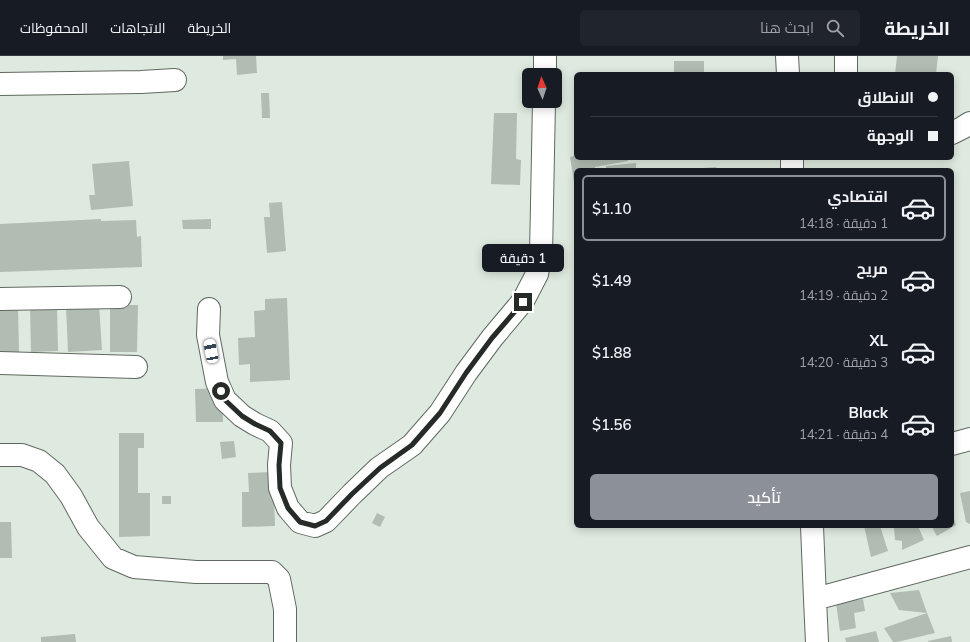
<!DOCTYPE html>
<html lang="ar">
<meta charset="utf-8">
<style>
body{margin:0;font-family:Mulish,Cairo,sans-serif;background:#20242c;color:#f1f3f6;direction:rtl;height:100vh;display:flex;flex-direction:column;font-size:15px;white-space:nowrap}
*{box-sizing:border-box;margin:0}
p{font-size:13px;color:#9ea1a6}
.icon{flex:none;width:22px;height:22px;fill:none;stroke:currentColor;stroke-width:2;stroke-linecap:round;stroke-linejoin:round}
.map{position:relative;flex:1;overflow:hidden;direction:ltr}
.sheet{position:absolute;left:574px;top:112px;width:380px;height:360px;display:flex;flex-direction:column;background:#171b24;border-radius:6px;box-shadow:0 2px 10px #0003;direction:rtl}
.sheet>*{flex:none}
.banner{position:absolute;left:574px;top:16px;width:380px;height:88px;border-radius:6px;box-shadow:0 2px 10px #0003;direction:rtl;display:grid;align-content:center;height:88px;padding:0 16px;background:#171b24}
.needle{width:26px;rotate:357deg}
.tools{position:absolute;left:522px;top:12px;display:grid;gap:8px}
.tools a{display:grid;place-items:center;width:40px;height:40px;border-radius:6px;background:#171b24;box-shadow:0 2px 10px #0003;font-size:20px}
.end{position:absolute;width:18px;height:18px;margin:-9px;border:5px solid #262b27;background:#fff;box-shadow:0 0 0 2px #fff}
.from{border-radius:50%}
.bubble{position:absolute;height:28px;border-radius:6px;background:#171b24;box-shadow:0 2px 10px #0003;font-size:13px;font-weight:600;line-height:28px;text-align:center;direction:rtl}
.car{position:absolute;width:12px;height:24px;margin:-12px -6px;border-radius:5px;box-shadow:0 0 3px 1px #0007;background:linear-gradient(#fff 24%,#345 0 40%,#fff 0 76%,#345 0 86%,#fff 0)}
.banner b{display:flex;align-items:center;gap:14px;height:38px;font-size:15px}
.banner b+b{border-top:1px solid #363941}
.banner i{width:10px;height:10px;background:#f1f3f6}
ul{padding:7px 0 0;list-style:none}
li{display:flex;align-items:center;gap:12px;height:66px;margin:0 8px 6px;padding:0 8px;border:2px solid transparent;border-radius:6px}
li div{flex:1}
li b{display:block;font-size:15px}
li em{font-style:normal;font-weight:600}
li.active{border-color:#8c9099}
li>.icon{width:36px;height:36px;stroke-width:1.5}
.action{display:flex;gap:8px;margin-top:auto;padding:8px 16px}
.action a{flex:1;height:46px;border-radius:6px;background:#8c9099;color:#fff;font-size:16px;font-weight:600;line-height:46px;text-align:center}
header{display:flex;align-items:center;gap:24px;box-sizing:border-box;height:56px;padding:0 20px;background:#171b24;border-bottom:1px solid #363941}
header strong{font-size:19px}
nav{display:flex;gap:22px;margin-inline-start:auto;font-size:14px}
.search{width:280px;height:36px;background:#20242c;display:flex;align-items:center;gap:10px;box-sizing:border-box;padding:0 14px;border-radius:6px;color:#9ea1a6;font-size:15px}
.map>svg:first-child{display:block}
.building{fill:#b1bcb2}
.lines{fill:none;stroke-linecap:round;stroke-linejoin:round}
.minor-casing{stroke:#606960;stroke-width:24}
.minor{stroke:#fff;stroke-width:22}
.route{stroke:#262b27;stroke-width:5}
</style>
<header>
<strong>الخريطة</strong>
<div class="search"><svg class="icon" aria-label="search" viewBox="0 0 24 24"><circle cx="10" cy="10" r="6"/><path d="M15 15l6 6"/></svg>ابحث هنا</div>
<nav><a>الخريطة</a><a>الاتجاهات</a><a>المحفوظات</a></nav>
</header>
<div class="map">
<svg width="970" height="586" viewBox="0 0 970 586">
<rect width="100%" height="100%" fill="#dee9df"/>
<!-- building -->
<path class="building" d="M223,0h33l1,17 -20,2 -1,-16 -13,1z
M897,0h41l-2,18h-41z
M674,5h30v13h-30z
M261,37h8l1,25h-8z
M494,57h23l-1,46 5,1 -1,25 -29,-1z
M576,99v3h51l1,3 -33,6v3h-19v18h-1l-5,-31z
M129,105l4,45 -42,4 -2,-15h6l-3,-31z
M636,107v7h-30v-4z
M716,111l1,3h-26v-1z
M282,146l4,49 -19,2 -3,-36h6l-1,-14z
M101,163v2l35,-1 1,17 4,-1 1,31 -142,5v-48z
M211,163v10h-28l-1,-9z
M287,242l3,82 -40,2v-18l-11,1 -1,-27 17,-1 -1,-26 11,-1v-11z
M99,248l3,46 -34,2 -2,-46z
M0,249h18l1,47h-19z
M110,249h28l-1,47h-27z
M30,250h27l1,45 -27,1z
M222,332l1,34h-27l-1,-33z
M119,377h25v15h-6v45h12v43l-31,1z
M234,385l2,16 -14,2 -2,-17z
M273,416l2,54 -33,1v-35h7l-1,-19z
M970,435v33l-4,-2 -6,-29z
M162,440h9v8h-9z
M952,456l4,13 -19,11 -3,-5 -2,-5h20z
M377,457l8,4 -5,10 -8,-4z
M0,466h11l1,36h-12z
M864,470h16l8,25 -17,6z
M894,470h24l6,14 -22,10v-9l-7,-1z
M919,534l8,23 -28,-3 -9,-17z
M863,543l2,12 -11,2 2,15 -16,3 -4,-28z
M927,557l8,20 -38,9h-4l-9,-14z
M876,575l3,11h-33l-1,-4z
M75,578l1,8h-35v-5z
M951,580l1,6h-24v-1z"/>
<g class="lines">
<!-- minor casing -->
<g class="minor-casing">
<path id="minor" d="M787,0l1,18
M846,18v-18
M545,19v-19
M0,28l141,-2 34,-2
M952,77l10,-5 8,-5
M792,102v12
M0,243l120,-2
M209,253l-1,26 9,47 8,18 17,16 13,8 15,7 11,12 -2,22 1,23 8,20 12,14 15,4 11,-5 26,-27 27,-26 33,-23 28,-32 26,-40 26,-35 31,-37 14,-27 4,-19 3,-154
M0,307l136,4
M952,388l18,-5
M0,399h22l17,6 16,13 16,22 17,31 25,31 21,9 62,5h76l7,7 6,30v33
M812,470l3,73 2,43
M815,543l155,-42"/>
</g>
<!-- minor -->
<use href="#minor" class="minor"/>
</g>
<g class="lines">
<!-- route -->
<path class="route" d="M221,335l4,9 17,16 13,8 15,7 11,12 -2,22 1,23 8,20 12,14 15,4 11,-5 26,-27 28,-26 32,-23 28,-32 26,-40 26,-35 31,-36"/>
</g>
</svg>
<div class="tools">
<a><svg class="needle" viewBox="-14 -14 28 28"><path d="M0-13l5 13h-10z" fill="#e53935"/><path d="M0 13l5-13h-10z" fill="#9ea1a6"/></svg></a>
</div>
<i class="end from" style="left:221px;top:335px"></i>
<i class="end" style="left:523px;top:246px"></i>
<div class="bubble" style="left:482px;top:188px;width:82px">1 دقيقة</div>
<i class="car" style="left:211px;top:295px;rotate:349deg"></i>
<div class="banner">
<b><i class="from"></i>الانطلاق</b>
<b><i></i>الوجهة</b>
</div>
<section class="sheet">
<ul>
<li class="active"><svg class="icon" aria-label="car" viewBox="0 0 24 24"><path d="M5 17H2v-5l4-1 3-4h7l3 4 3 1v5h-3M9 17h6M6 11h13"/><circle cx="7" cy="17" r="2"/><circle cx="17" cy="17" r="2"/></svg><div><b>اقتصادي</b><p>1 دقيقة · 14:18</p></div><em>$1.10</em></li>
<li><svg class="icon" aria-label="car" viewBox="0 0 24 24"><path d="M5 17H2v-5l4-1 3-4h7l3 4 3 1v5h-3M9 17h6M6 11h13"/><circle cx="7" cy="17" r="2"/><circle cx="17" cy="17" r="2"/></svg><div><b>مريح</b><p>2 دقيقة · 14:19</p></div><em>$1.49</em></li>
<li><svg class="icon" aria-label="car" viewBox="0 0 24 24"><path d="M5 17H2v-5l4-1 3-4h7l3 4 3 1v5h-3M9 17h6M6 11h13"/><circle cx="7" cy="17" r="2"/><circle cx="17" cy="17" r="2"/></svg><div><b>XL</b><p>3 دقيقة · 14:20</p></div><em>$1.88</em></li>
<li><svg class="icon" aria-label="car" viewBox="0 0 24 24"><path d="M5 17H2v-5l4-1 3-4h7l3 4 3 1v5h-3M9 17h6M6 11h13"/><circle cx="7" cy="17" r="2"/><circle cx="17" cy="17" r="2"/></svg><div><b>Black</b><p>4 دقيقة · 14:21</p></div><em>$1.56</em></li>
</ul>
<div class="action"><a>تأكيد</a></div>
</section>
</div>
